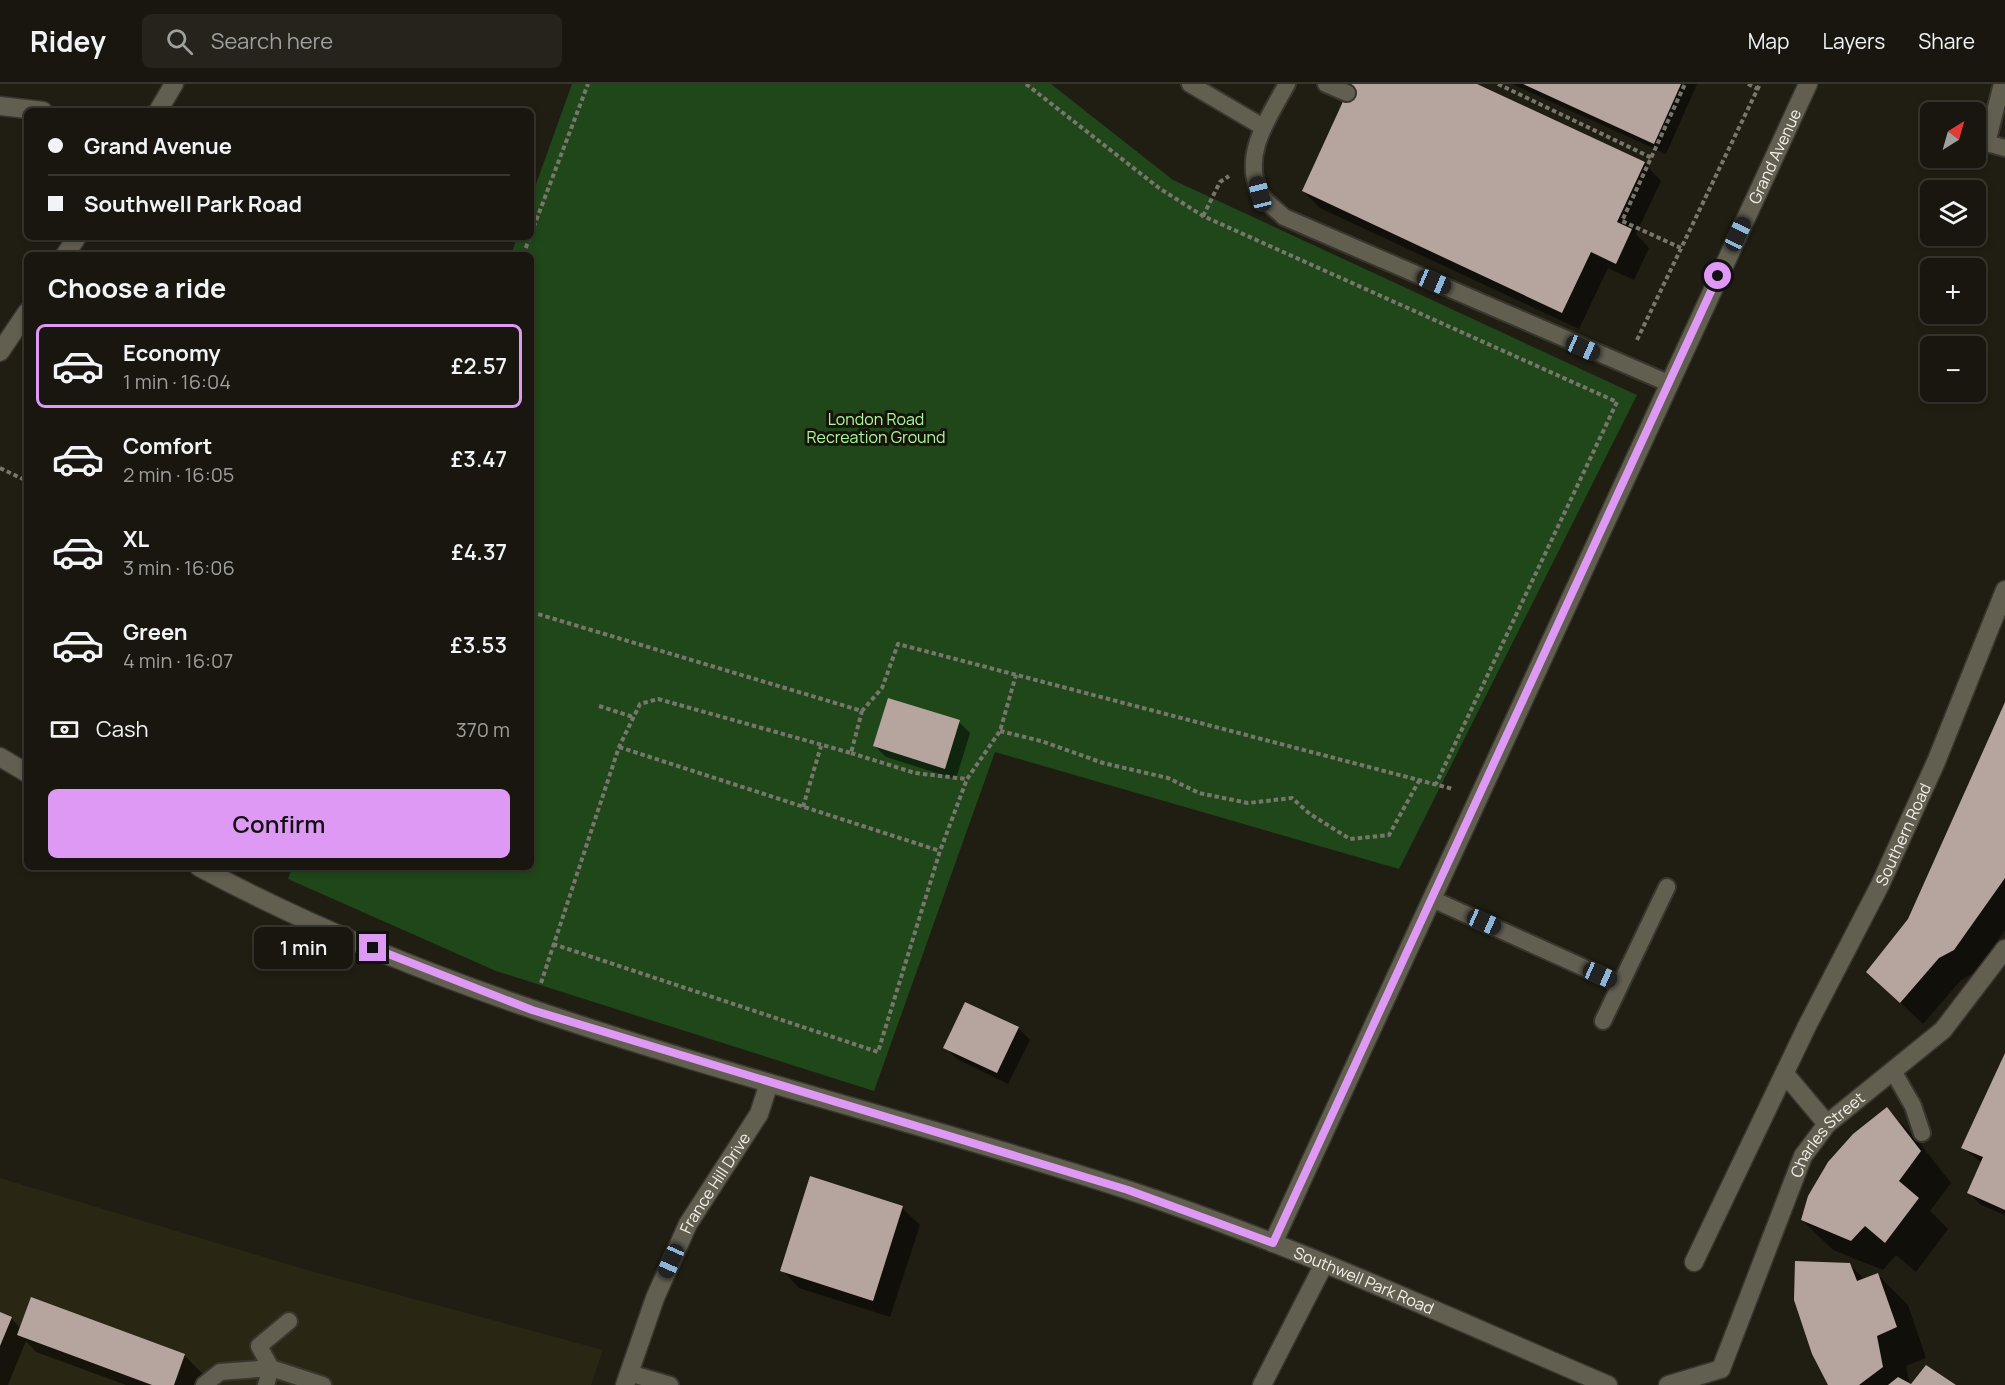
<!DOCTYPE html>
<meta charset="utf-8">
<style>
body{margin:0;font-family:Manrope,sans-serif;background:#25231c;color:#f1f3f6;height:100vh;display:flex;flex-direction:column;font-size:22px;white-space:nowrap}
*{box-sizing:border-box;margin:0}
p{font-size:20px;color:#9f9f9e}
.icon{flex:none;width:33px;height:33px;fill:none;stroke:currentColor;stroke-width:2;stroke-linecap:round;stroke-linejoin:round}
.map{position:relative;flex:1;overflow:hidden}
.side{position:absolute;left:24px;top:168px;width:510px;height:618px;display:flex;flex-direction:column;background:#18160e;border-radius:9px;box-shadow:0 3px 9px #0003,0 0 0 2px #36352e}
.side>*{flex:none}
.top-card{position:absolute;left:24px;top:24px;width:510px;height:132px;border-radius:9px;box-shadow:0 3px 9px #0003,0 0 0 2px #36352e;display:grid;align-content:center;height:132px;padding:0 24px;background:#18160e}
.needle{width:39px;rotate:37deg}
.tools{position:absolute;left:1920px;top:18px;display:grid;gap:12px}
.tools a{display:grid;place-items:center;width:66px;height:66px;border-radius:9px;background:#18160e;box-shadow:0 3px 9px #0003,0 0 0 2px #36352e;font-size:30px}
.end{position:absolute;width:27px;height:27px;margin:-14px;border:8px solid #dd99f4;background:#111;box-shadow:0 0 0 3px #111}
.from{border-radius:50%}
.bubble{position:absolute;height:42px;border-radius:9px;background:#18160e;box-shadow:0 3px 9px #0003,0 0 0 2px #36352e;font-size:20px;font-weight:600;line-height:42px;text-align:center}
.car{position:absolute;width:18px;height:36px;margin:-18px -9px;border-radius:8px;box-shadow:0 0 4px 2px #0007;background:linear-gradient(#222 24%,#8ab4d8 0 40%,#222 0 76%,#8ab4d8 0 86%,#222 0)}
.top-card b{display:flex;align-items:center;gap:21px;height:57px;font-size:22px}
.top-card b+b{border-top:2px solid #36352e}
.top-card i{width:15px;height:15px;background:#f1f3f6}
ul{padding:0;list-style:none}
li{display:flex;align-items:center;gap:18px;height:84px;margin:0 12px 9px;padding:0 12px;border:3px solid transparent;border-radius:9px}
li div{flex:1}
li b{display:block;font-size:22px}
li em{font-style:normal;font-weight:600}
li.active{border-color:#dd99f4}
li>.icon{width:54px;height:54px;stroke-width:1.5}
h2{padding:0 24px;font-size:27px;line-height:72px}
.pay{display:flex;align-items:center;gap:15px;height:66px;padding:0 24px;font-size:22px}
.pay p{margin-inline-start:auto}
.cta{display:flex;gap:12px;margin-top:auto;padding:12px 24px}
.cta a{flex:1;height:69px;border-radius:9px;background:#dd99f4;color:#111;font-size:24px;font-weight:600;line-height:69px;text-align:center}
header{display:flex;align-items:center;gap:36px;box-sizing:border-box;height:84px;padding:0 30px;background:#18160e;border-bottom:2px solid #36352e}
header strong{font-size:28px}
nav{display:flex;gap:33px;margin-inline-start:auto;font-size:21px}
.search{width:420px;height:54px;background:#25231c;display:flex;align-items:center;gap:15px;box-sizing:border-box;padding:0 21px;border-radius:9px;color:#9f9f9e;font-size:22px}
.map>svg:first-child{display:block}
.built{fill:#2a2614}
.green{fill:#1f4719}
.shadow{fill:#0007}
.building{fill:#b5a59e}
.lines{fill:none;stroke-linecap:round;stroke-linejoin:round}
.lane-casing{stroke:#38372f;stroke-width:20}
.street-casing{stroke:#38372f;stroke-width:21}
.path{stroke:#78766c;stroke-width:4;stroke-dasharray:4.5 3;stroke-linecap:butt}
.lane{stroke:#625f51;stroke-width:16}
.street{stroke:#625f51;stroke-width:18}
.route{stroke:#dd99f4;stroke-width:8}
.labels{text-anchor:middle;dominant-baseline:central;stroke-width:6;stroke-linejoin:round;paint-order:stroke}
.street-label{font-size:16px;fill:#f2f1e9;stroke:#171409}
.park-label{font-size:16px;fill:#a8fa9c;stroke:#171409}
</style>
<header>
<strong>Ridey</strong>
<div class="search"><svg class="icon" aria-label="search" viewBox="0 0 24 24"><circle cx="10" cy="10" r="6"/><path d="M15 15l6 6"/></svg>Search here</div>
<nav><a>Map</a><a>Layers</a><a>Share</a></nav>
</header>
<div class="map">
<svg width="2005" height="1301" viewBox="0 0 2005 1301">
<rect width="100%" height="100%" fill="#201d12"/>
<!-- built -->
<path class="built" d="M0,1094l307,92 296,80 -12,35h-591z"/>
<!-- green -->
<path class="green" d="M572,0h479l122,96 464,215 -238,474 -404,-117 -121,339 -378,-120 -208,-92 4,-12h239v-612h-20l6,-18h14v-39z"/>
<!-- shadow -->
<path class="shadow" d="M1353,0h120l171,79 17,18 -25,53 13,14 -15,32 -26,-12 -29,61 -259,-121 -17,-17z
M1512,0h185l-31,70z
M2005,622v224l-29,42 -15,8 -38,44 -55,-52 41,-52z
M959,638l11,11 -14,46 -70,-22 -11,-11z
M1018,944l12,12 -22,44 -51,-25 -12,-12z
M2005,972v159l-24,-10 -12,-12 13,-30 -19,-15z
M1887,1025l30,31 34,43 -21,28 18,18 -32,43 -20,-17 -13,15 -50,-20 -31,-30z
M902,1124l18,17 -30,92 -91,-29 -17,-18z
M1849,1180l16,16 13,-5 30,30 18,53 -20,8 4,19h-81z
M32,1215l153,57 17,17 -5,12h-71l-90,-33 -10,-11 -18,44h-8v-71l11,4 10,11z"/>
<!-- building -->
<path class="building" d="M1351,0h126l168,78 -28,60 15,7 -16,35 -25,-12 -29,61 -260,-122z
M1523,0h158l-27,60z
M888,614l72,22 -15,49 -72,-23z
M2005,618v176l-51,72 -15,8 -39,45 -34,-31 42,-53z
M965,918l54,25 -22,46 -54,-25z
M2005,969v157l-38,-17 16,-36 -22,-9z
M1887,1023l34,44 -22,30 20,17 -34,45 -20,-17 -14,15 -50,-21 7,-24 20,-34 25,-28z
M810,1092l93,30 -30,95 -93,-30z
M1795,1177l55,2 7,18 21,-8 19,54 -20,9 6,31 -24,18h-31l-16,-31 -18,-54z
M31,1213l154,57 -11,31h-22l-135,-50z
M0,1228l12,5 -12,29z
M1926,1281l30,20h-68l10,-8 13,7z"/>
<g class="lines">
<!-- lane casing -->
<g class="lane-casing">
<path id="lane" d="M1190,0l73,43
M1287,0c-18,33 -46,71 -27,109 5,9 17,17 24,24l384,166
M1326,0l21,9
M2002,0l-15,59 18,5
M1432,815l188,85
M1603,937l64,-134
M1893,987l20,35 9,27
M629,1289l41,12
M204,1301l16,-13 51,-4 -12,-22 30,-25
M266,1301l5,-17 52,17"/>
</g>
<!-- street casing -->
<g class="street-casing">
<g id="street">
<path d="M0,22l43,5"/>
<path d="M158,27l16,-27"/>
<path d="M65,171l12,-18"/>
<path d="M0,268l27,-40"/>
<path d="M0,673l27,16"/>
<path id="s1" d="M199,783c289,156 616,221 926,322 165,54 323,128 483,196"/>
<path d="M1785,990l42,50"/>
<path id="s2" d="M1273,1159l535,-1159"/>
<path id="s3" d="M1694,1178l113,-236 73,-141 56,-123 69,-172"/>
<path id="s4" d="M1721,1285l82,-213 24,-32 116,-94 62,-81"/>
<path id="s5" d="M625,1301l30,-87 33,-74 71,-110 10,-31"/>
<path d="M1262,1301l62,-121"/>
<path d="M1668,1301l53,-16"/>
</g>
</g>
<!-- path -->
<path class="path" d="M1026,0l133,104 44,28 414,186 -181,382
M1498,0l154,74
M1748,0l10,5
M1203,132l17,-34 9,-6
M531,150l57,-150
M1681,164l-59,-27 63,-137
M523,171l7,-18
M1637,256l123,-256
M0,384l27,13
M531,528l331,99 20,-23 16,-44 555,145
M599,622l34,11
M1000,647l41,10 62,22 65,15 31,15 49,10 44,-5 18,16 40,25 39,-4 31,-56
M619,663l321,104
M851,669l64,20 51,6
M803,723l18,-61
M553,860l325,108 62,-201 27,-72 33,-48 16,-56
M541,899l78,-236 21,-43 18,-5 193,54 11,-42"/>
<!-- lane -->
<use href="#lane" class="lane"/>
<!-- street -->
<use href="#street" class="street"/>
</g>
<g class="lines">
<!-- route -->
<path class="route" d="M373,864l159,62 596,180 145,53 445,-967"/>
</g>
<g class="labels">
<!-- street labels -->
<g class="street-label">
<text stroke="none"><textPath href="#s2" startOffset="1197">Grand Avenue</textPath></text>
<text stroke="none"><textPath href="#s3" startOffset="476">Southern Road</textPath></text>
<text stroke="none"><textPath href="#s4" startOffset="260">Charles Street</textPath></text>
<text stroke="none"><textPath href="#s5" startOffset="222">France Hill Drive</textPath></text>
<text stroke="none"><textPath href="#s1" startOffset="1238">Southwell Park Road</textPath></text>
</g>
<!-- park labels -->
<g class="park-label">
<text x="876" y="335">London Road<tspan x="876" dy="18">Recreation Ground</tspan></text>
</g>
</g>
</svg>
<div class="tools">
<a><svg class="needle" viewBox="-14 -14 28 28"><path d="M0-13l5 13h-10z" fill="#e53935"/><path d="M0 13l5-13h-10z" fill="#9f9f9e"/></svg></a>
<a><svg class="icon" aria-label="layers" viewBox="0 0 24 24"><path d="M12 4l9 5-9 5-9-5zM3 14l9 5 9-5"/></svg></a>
<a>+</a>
<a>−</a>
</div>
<i class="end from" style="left:1718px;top:192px"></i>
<i class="end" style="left:373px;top:864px"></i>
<div class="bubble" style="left:254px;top:843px;width:99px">1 min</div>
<i class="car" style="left:1260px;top:110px;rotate:346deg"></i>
<i class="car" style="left:1738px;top:150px;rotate:25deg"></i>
<i class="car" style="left:1434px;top:198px;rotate:113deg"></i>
<i class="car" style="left:1583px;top:264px;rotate:114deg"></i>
<i class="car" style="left:1484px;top:838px;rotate:114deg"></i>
<i class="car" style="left:1600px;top:891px;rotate:114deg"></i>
<i class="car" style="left:671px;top:1177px;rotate:204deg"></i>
<div class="top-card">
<b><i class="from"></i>Grand Avenue</b>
<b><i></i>Southwell Park Road</b>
</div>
<section class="side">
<h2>Choose a ride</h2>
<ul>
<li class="active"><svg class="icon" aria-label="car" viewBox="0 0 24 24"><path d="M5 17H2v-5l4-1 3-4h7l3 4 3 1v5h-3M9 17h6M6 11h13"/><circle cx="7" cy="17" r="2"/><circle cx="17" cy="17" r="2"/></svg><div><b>Economy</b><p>1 min · 16:04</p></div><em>£2.57</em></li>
<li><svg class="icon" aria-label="car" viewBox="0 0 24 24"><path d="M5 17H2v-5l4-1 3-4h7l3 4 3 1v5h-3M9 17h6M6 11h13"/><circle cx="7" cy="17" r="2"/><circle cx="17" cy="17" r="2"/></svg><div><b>Comfort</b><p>2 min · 16:05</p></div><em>£3.47</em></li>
<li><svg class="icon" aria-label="car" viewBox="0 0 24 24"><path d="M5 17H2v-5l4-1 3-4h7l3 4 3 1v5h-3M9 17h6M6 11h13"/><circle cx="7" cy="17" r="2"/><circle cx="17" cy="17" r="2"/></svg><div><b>XL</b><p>3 min · 16:06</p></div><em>£4.37</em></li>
<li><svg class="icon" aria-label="car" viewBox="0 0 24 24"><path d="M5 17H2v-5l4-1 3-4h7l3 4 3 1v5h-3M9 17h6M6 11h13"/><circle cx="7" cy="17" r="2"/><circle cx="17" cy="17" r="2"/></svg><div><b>Green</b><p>4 min · 16:07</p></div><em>£3.53</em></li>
</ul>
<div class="pay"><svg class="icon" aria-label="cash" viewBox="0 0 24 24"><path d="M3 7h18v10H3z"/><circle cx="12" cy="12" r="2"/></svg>Cash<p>370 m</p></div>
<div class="cta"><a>Confirm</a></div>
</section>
</div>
